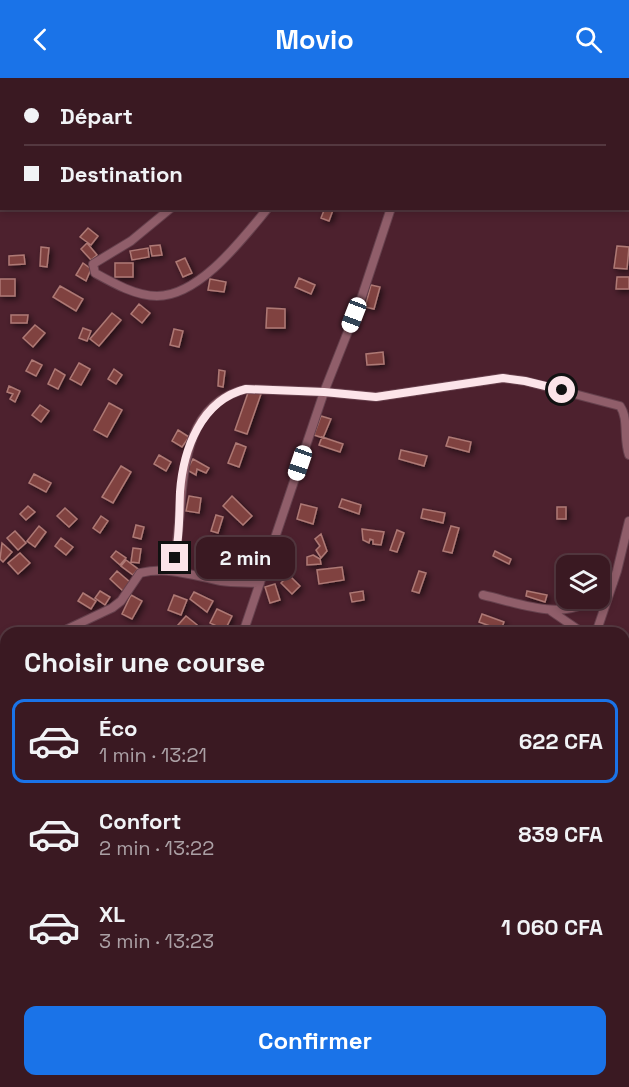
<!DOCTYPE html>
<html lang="fr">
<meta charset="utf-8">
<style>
body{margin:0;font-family:"Space Grotesk",sans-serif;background:#41222a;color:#f1f3f6;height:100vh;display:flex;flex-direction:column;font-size:22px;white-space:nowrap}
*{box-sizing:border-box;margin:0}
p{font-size:20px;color:#aba0a5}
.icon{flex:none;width:33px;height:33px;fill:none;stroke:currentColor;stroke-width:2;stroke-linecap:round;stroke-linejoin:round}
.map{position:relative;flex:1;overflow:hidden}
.sheet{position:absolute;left:0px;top:549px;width:630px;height:460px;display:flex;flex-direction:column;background:#3a1922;border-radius:18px 18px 0 0;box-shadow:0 3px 9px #0003,0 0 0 2px #543840}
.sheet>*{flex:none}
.hud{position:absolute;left:0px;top:0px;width:630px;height:132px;box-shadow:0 3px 9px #0003,0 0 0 2px #543840;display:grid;align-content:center;height:132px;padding:0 24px;background:#3a1922}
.buttons{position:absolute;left:556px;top:477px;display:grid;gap:12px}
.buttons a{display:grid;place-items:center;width:54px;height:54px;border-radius:12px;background:#3a1922;box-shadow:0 3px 9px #0003,0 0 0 2px #543840;font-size:30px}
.end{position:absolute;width:27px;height:27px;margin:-14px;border:8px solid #fce4e9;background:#111;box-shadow:0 0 0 3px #111}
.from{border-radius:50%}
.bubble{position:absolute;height:42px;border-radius:12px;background:#3a1922;box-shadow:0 3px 9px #0003,0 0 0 2px #543840;font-size:20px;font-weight:700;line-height:42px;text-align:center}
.car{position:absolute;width:18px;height:36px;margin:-18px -9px;border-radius:8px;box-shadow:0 0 4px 2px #0007;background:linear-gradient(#fff 24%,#345 0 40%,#fff 0 76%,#345 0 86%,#fff 0)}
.hud b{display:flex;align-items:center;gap:21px;height:57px;font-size:22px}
.hud b+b{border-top:2px solid #543840}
.hud i{width:15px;height:15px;background:#f1f3f6}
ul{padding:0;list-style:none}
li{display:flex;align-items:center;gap:18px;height:84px;margin:0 12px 9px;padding:0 12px;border:3px solid transparent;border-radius:12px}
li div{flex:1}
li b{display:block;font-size:22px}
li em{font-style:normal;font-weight:700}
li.active{border-color:#1a73e8}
li>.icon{width:54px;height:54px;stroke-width:1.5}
h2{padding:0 24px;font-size:27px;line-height:72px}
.action{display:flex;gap:12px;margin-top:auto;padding:12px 24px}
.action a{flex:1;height:69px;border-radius:12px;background:#1a73e8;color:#fff;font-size:24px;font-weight:700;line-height:69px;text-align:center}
header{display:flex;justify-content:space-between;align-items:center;height:78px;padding:0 24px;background:#1a73e8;color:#fff;font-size:27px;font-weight:700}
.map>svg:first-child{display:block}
.building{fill:#804340;stroke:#ae7975;stroke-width:1.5;filter:url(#shadow)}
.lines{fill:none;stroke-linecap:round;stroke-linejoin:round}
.street-casing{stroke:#66414d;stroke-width:10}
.secondary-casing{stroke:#66414d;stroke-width:14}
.street{stroke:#905e6a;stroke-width:8}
.secondary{stroke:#a26e66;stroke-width:12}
.route{stroke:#fce4e9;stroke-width:8}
</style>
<header><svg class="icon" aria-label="back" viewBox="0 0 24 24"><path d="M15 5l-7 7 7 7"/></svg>Movio<svg class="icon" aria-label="search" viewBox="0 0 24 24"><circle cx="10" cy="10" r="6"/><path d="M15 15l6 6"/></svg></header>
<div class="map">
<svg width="629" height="1009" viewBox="0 0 629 1009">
<defs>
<filter id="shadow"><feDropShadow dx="2.5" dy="2.5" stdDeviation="3" flood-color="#0009"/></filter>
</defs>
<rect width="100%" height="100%" fill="#4d212e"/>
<!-- building -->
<path class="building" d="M325,130l8,2 -4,11 -8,-3z
M88,150l10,8 -7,9 -11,-8z
M87,165l10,12 -6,5 -10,-11z
M160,167l2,10 -10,1 -2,-10z
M617,168l12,1 -2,22 -13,-1z
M41,169l8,1 -2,19 -7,-1z
M148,170l1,9 -17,3 -2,-9z
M24,177l1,9 -16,1v-9z
M185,180l7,15 -9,4 -7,-15z
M83,185l8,6 -5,12 -10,-6z
M115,185h18v14h-18z
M617,199h12v12h-13z
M299,200l16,7 -4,9 -16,-7z
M0,201h15v17h-15z
M210,201l16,3 -2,10 -16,-2z
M371,207l9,2 -6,22 -9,-2z
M60,208l23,13 -7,12 -23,-14z
M139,226l11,9 -8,10 -11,-9z
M267,230l18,1v19h-19z
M112,235l9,7 -22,26 -9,-7z
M11,237h17l-1,8h-16z
M35,247l10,8 -12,14 -10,-9z
M83,250l8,3 -4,10 -8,-3z
M174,251l9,2 -4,16 -9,-2z
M383,274l1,12 -17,1 -1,-11z
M32,282l10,5 -6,11 -10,-5z
M79,285l11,6 -9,16 -11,-6z
M55,291l10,6 -7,14 -10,-5z
M114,291l8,6 -6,9 -8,-5z
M219,292l6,1 -2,16 -5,-1z
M9,308l11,5 -5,11 -5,-3 3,-5 -6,-2z
M249,312l12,4 -14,40 -12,-4z
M109,325l13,7 -15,27 -13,-7z
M40,327l9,6 -8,11 -9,-7z
M321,338l10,3 -8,19 -9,-3z
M178,352l11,7 -7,10 -10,-6z
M322,359l21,7 -3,8 -21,-7z
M449,359l22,5 -2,10 -23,-6z
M236,365l10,4 -7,20 -11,-4z
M401,372l26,6 -3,10 -25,-7z
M159,377l12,7 -5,9 -12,-7z
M193,381l16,9 -3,5 -9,-4 -1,6 -9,-5z
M121,388l10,6 -18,31 -11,-6z
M34,396l17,9 -5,9 -17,-9z
M189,418l12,2 -2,15 -13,-2z
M232,418l20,20 -9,9 -20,-19z
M342,421l19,6 -2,9 -20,-7z
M301,426l16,4 -4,16 -16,-5z
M28,428l7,6 -9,8 -6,-6z
M557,429h9v12h-9z
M65,430l12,11 -8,8 -12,-11z
M423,431l22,4 -2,10 -22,-5z
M216,437l7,2 -5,16 -7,-2z
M101,438l7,5 -8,12 -7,-5z
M136,447l8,2 -3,12 -8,-2z
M39,448l7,6 -11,15 -8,-6z
M451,448l8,2 -7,25 -9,-2z
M362,451l22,3 -3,13 -8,-1v-4l-3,-1 -1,4 -6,-3z
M397,452l7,3 -7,19 -7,-2z
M15,453l11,12 -8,7 -11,-12z
M321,456l6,17 -6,7 -5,-8 4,-4 -5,-7z
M61,460l12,9 -7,8 -11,-9z
M2,465l10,9 -9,10 -3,-3z
M162,469l10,2 -2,16 -10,-2z
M133,470l8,1 -2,14 -8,-1z
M116,473l10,7 -6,7 -9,-8z
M495,473l16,8 -2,5 -16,-8z
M20,475l10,10 -12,11 -10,-11z
M313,477l7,4 1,5 -14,1v-8z
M197,478l19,3 -2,10 -18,-3z
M126,482l12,9 -5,6 -12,-9z
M342,489l2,13 -25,4 -2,-14z
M117,493l14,12 -8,8 -13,-12z
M419,493l7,2 -7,20 -7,-2z
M289,497l11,11 -8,8 -11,-11z
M275,506l5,16 -10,3 -5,-16z
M100,513l10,6 -5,8 -10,-7z
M363,513l1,9 -12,2 -2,-9z
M527,513l20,4 -2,7 -19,-6z
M194,514l19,9 -6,11 -17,-13z
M83,515l13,8 -5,8 -13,-8z
M131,517l11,6 -10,18 -10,-5z
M174,517l13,5 -6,15 -13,-5z
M217,531l15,7 -7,14 -15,-7z
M482,536l22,8 -3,8 -22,-8z
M186,538l15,12 -4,5h-9l-10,-8z
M0,690h6v19l-6,-1z
M6,732v23l-6,-1v-21z"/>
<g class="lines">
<!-- street casing -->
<g class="street-casing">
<path id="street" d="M52,0v2
M223,2v-2
M373,2l1,-2
M433,2l1,-2
M610,2v-2
M628,66h1
M171,130l-40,33 -38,23 2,9c18,10 41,23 62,23 43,0 86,-58 111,-88
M172,493c16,-59 -5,-163 74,-182l78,3 52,5 127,-19 22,3 95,25c9,13 3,32 9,49
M600,516l13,-11
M483,517c36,8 78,27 111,3
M551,533l32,22
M59,555l53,-25 9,-7 19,-28c29,-7 54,3 81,8 13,2 26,1 39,2
M243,555l81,-241 38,-96 29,-88
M596,555l21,-62 12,-50
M624,610l5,5
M0,886l6,1
M0,1002h6
M313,1004l1,5
M375,1009l14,-5"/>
</g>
<!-- secondary casing -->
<g class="secondary-casing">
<path id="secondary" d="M146,2l6,-2
M0,63l2,-1
M0,584l6,5
M507,1004l7,5"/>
</g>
<!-- street -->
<use href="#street" class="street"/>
<!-- secondary -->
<use href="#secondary" class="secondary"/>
</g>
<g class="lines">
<!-- route -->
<path class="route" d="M175,480c5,-22 4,-44 5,-66 3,-42 21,-92 66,-103l78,3 52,5 127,-19 22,3 37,9"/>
</g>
</svg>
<div class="buttons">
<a><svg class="icon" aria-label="layers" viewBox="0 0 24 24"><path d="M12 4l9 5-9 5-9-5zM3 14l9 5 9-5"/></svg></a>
</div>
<i class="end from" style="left:562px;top:312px"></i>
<i class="end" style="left:175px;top:480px"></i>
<div class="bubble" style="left:196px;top:459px;width:99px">2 min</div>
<i class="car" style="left:354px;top:237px;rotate:201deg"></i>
<i class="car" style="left:300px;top:385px;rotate:199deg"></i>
<div class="hud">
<b><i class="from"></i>Départ</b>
<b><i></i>Destination</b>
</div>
<section class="sheet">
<h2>Choisir une course</h2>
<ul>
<li class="active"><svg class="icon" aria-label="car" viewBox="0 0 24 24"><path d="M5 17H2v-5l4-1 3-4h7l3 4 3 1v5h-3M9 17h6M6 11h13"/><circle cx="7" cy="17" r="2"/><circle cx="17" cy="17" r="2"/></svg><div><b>Éco</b><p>1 min · 13:21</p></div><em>622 CFA</em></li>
<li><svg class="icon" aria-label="car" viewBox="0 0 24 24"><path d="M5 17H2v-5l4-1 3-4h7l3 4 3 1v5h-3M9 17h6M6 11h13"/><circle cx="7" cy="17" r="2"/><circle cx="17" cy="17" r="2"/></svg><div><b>Confort</b><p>2 min · 13:22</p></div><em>839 CFA</em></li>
<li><svg class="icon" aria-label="car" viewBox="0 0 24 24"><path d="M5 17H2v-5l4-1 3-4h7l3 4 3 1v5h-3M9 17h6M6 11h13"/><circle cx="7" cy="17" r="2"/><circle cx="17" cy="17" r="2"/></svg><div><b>XL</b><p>3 min · 13:23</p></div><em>1 060 CFA</em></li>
</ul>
<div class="action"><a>Confirmer</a></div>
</section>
</div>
